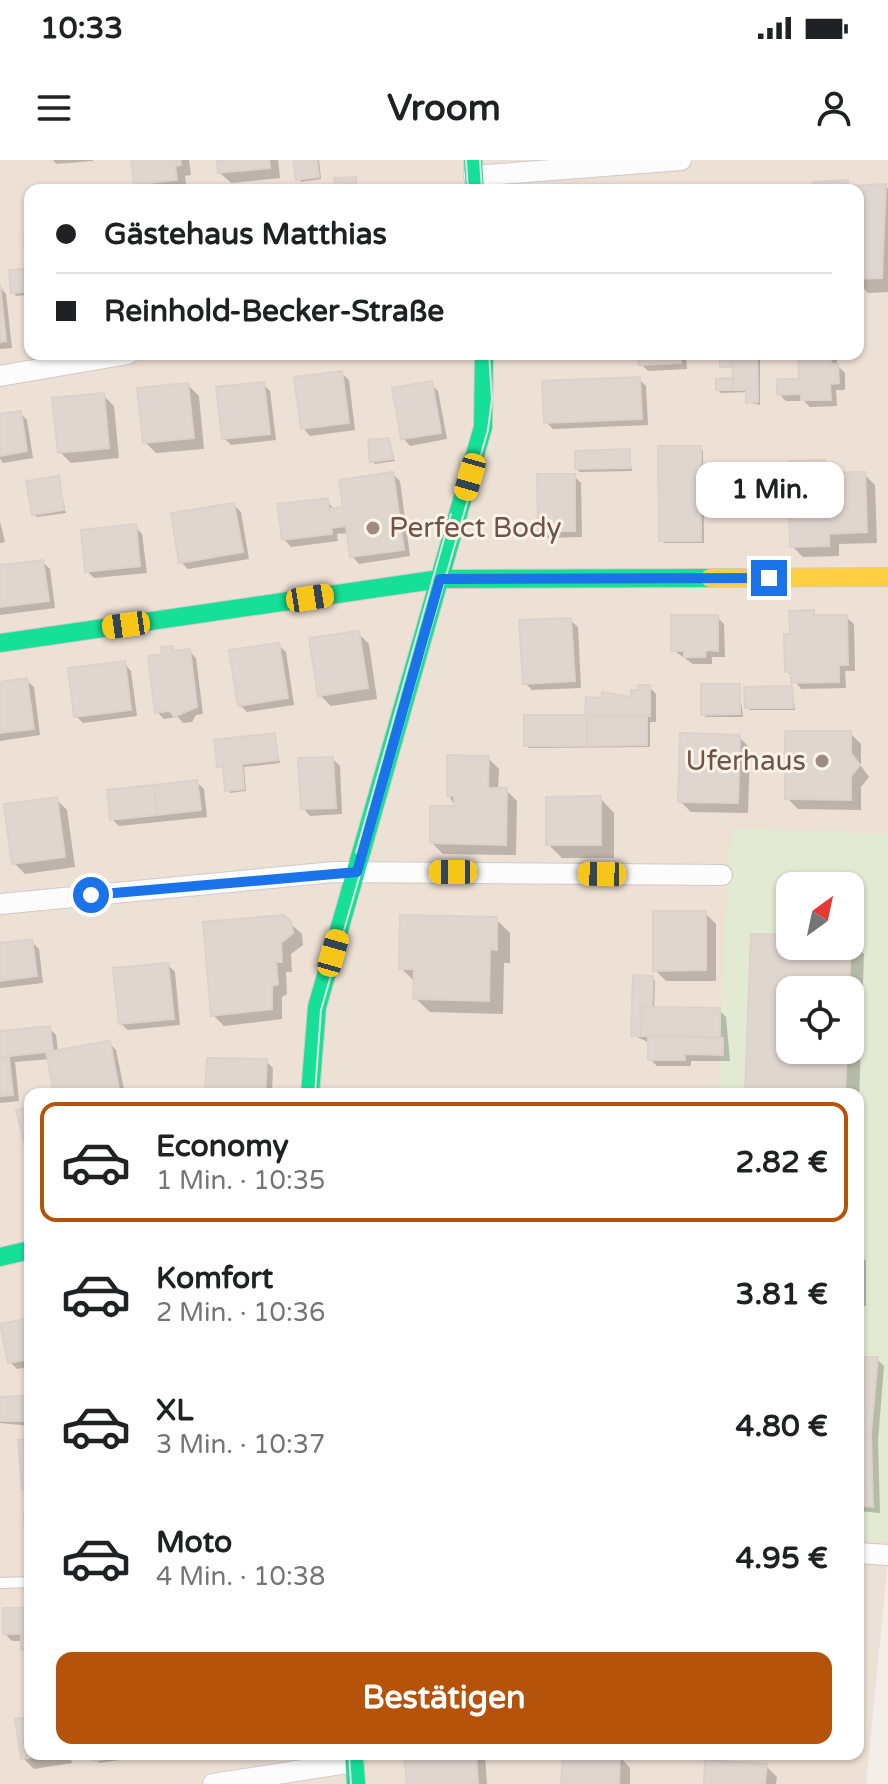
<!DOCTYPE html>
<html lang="de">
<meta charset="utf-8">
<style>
body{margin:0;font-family:"Varela Round",sans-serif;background:#f2f2f2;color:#202124;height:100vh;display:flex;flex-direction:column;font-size:30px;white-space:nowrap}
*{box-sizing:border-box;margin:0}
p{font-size:26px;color:#757577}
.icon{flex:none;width:44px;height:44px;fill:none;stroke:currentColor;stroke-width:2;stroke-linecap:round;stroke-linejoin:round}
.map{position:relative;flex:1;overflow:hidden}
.side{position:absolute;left:24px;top:928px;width:840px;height:672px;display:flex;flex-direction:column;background:#fff;border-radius:16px;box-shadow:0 2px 6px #0004}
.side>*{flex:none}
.guide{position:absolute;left:24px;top:24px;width:840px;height:176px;border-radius:16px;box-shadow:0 2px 6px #0004;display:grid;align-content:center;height:176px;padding:0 32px;background:#fff}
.needle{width:52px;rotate:33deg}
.controls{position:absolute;left:776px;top:712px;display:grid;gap:16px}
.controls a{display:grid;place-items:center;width:88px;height:88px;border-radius:16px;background:#fff;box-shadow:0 2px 6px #0004;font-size:40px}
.end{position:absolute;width:36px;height:36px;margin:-18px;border:10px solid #1a73e8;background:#fff;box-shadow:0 0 0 4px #fff}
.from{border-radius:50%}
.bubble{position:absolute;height:56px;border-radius:16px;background:#fff;box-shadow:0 2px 6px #0004;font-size:26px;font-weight:700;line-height:56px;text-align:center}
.car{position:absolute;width:24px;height:48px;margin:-24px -12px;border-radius:10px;box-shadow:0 0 6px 2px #0007;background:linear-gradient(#f5c518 24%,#345 0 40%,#f5c518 0 76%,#345 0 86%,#f5c518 0)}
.guide b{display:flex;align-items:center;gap:28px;height:76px;font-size:30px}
.guide b+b{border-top:2px solid #e0e0e0}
.guide i{width:20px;height:20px;background:#202124}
ul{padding:14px 0 0;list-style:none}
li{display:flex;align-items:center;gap:24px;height:120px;margin:0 16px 12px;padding:0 16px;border:4px solid transparent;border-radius:16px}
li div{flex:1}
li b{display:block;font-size:30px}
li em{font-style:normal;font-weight:700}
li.active{border-color:#b45309}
li>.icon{width:72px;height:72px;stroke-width:1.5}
.cta{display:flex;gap:16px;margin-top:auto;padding:16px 32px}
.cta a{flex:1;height:92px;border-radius:16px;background:#b45309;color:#fff;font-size:32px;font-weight:700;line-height:92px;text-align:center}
.status{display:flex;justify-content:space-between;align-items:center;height:56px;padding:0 40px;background:#fff;direction:ltr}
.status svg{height:22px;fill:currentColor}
header{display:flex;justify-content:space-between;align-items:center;height:104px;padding:0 32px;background:#fff;font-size:36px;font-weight:700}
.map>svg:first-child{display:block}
.residential{fill:#ede0d5;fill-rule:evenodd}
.green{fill:#e2ead3;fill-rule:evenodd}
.shadow{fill:#0003;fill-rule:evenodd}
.building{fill:#e0d6d0;stroke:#ddd1ca;stroke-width:2}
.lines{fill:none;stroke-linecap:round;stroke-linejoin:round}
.lane-casing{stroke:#d2cac5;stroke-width:12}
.street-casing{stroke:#d2cac5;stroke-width:22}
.fast-casing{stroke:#d3cac4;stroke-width:20}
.slow-casing{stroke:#d3cac4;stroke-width:20}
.lane{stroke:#fdfcfc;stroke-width:10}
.street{stroke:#fdfcfc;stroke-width:20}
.fast{stroke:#16e098;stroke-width:18}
.slow{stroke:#ffcf43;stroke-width:18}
.tram{stroke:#e3e0e4;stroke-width:2}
.route{stroke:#1a73e8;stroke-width:10}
.poi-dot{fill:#9e8a81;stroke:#fef3e7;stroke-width:3}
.labels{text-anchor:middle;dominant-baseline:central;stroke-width:6;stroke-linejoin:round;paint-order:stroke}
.poi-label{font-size:28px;fill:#70544a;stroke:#fef3e7;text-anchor:start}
</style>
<div class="status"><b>10:33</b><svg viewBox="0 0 49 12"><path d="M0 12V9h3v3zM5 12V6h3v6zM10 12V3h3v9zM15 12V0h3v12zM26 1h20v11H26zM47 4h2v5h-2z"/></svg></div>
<header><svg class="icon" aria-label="menu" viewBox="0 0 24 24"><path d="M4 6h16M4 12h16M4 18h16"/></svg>Vroom<svg class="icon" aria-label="person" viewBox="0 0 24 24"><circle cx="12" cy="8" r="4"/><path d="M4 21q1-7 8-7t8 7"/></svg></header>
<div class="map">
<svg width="888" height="1624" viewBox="0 0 888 1624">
<rect width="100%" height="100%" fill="#f4eee8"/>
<!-- residential -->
<path class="residential" d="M0,0h888v1401l-22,223h-866zM30,30h828v164h-828zM790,726h60v60h-60zM790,830h60v60h-60zM30,934h828v660h-828z"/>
<!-- green -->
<path class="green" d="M732,668l156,6v706l-30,-2v-444h-139l5,-168zM790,726h60v60h-60zM790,830h60v60h-60z"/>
<!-- shadow -->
<path class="shadow" d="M53,0h40v1l-37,3z
M133,0h56l2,15 -6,1 2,14h-45l-6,-6z
M219,0h59l2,18 -49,5 -11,-10z
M295,0h24l2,19 -20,3z
M847,22l5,6h36v104l-20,1 -10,-11v-92h-43z
M22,111l5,24 -11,1 -3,-4z
M0,127l6,7 6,54 -12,1z
M640,194h46l1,15 -39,2 -7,-7z
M722,194l38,6v45l-12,-3v-10l-27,1 -3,-3 17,-10v-11l-13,-3z
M800,194l37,2v9l8,8v17h-9l1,16 -27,1 -6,-6h-18l-7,-7 22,-14z
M341,213l8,7 6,50 -45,6 -7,-8z
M639,219l7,7 2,39 -95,4 -7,-7z
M263,224l7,7 6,49 -45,5 -7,-7z
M431,224l7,7 9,48 -37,7 -7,-8z
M188,225l11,11 5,53 -48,4 -11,-11z
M103,235l11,11 5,52 -48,5 -11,-11z
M20,253l7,7 6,38 -30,5 -3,-4v-43z
M389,280l6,21 -20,3 -3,-3z
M700,288l3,3 1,92h-40l-3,-3z
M629,291l3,20 -52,1 -3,-3z
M824,302l11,13 29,-1 11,11 2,58 -38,1v12l-36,1 -11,-11z
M393,314l7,7 10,75 -51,8 -7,-8 -3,-23 -12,1 1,7 -47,6 -7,-8 43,-39 7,10 12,-1z
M574,316l7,7 1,54 -35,1 -7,-8z
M58,318l8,35 -29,4 -3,-3z
M234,345l7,7 8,47 -61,10 -7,-7z
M0,361l5,21 -5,1z
M135,366l7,8 5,39 -53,5 -7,-7z
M43,402l7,7 5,39 -55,7v-48z
M813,452l5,5h28l8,7 1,47h-10l1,17 -45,1 -14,-18 5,-35z
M717,457l7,7 1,33h-13v7h-19l-20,-14z
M570,460l8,7 3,61 -49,2 -7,-7z
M358,473l11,11 8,55 -46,7 -11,-11z
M278,485l8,7 8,53 -47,7 -7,-7z
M172,488l5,5 12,-2 7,7 7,56 -7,1 -4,7 -9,1 -5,-6 -14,2 -7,-7 7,-56z
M124,503l7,8 6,45 -54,7 -7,-7z
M26,520l8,7 6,48 -40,6v-57z
M739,526l4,31h-37l-3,-3z
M649,527l7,7v28h-6v25l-121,1 -3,-3 65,-27 13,-18 28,-1z
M792,528l3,22h-45l-3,-3z
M850,573l11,11v22l8,11 -8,10v23l-63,-1 -11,-11z
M274,575l6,28 -36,4 2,24 -16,2 -5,-24 -6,-3z
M739,577l11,11 -2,65 -57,-1 -11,-11z
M488,598l11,11 -1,21h8l11,11 -1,54 -73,-1 -11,-11 24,-35 -7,-12z
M333,599l7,7 2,48 -32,2 -7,-8z
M196,622l8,7 3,28 -88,9 -7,-7z
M600,638l14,15v45h-52l-14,-14z
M56,639l11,11 8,57 -50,7 -11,-11z
M705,753l11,11v57h-50l-11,-11z
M496,759l14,14v30h-6l-1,51 -73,-2 -15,-14 1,-15 -15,-15z
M290,763l12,11 1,11 -12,9 1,18h-6l1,22 -5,3v22l-58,7 -11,-11z
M790,777v9h60v-6l14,14 -6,178v-38h-111zM790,830h60v60h-60z
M31,781l8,8 4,34 -43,5v-43z
M168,805l7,7 5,53 -52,5 -8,-7z
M652,818l3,3 -1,28 65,1 7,7 4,44h-39v5h-34l-7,-7v-16l-17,-8z
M49,868l7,7 2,17 51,-9 7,7 9,44h-68l-7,-35 -35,3 4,39 -19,2v-70z
M266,901l7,7 -1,26h-65z
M859,1093l7,8v45h-8z
M30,1160v47l-13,2 -7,-7z
M858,1199h19l7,7 -6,75 2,72 -22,-2z
M30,1238v28l-30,-3v-24z
M30,1450v46l-7,-7v-8h-11l-7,-7z
M30,1559v35h40l2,9 -38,6 -11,-11z
M95,1594h24l1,6 -21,3z
M406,1594h79l2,30h-78z
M565,1594l55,3 10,11v16h-67z
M766,1606l11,11 -1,7h-70z"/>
<!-- building -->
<path class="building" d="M131,0h49l1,5 -6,1 2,14 -43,5z
M217,0h52l1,8 -52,5z
M293,0h24l2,17 -23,3z
M356,17v13h-21l-1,-12z
M848,20v6l38,-2 -4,94 -24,1v-89h-70l25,-2v-6z
M30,79v27h-3l-3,-26z
M23,109l2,23 -14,1 -2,-23z
M0,124l6,57 -6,1z
M638,194h42l1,9 -42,2z
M720,194h12l1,13h-13z
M798,194h33v10h7l1,19 -9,1 1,16h-30v-6l-24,1v-16h22z
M757,195l1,35h-25l-1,-34z
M342,211l7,52 -48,6 -7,-52z
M640,217l2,42 -98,4 -2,-42z
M733,218v12h-17v-11z
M432,221l9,52 -40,6 -9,-51z
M264,222l6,52 -48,5 -6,-52z
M188,223l6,55 -51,5 -6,-55z
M746,230h12v12l-12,1z
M104,233l5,55 -51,5 -6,-55z
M21,251l6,40 -27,5v-42z
M389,278l4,21 -23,3 -2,-22z
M658,286h43v95h-42z
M630,289v19l-55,1v-18z
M825,300v13l40,-1 2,60 -38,2v12l-39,1 -2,-86z
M393,312l11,78 -54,7 -4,-31 -15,2 1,6 -50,6 -5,-36 51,-6 1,11 14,-2 -4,-27z
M537,314h38v57h-37z
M59,316l5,34 -32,5 -6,-34z
M234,343l9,49 -64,11 -8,-50z
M136,364l4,42 -55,6 -4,-42z
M43,400l6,41 -49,6v-42z
M814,450v5h33l1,50h-9v17l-48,1v-11h-6l-1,-38h6l-1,-23z
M671,455h47v36l-12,-1 -1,7h-21v-6h-13z
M571,458l4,63 -52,3 -4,-64z
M359,471l9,57 -50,8 -9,-58z
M279,483l9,55 -50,8 -9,-56z
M173,486v5l17,-2 7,58 -23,10 -4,-6 -15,2 -7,-57 14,-2 -1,-7z
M125,501l6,49 -57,7 -6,-49z
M27,518l7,51 -34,4v-51z
M701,524h39v30l-39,1z
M638,525h12v31l-65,-1 1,-18 16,1v-6l29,5v-7h7z
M792,526l1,22h-48l-1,-21z
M524,555h63v31h-63z
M587,555l60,1v29l-60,1z
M785,571h66v22l9,12 -9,11v24l-66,-1z
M275,573l3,27 -36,4 2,25 -19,2 -2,-25 -6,1 -3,-27z
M680,573l60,2 -2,68 -60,-1z
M447,595l42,1 -1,32h19l-1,57 -76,-2v-37h24v-10h-7z
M333,597l3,51 -35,1 -3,-51z
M197,620l4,30 -44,5 -3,-30z
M154,625l3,30 -47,5 -3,-30z
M601,636v49h-55v-48z
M57,637l8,60 -53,7 -8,-60z
M653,751h53v59l-53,1z
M284,755l7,6 2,12 -12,10 1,19h-6l2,22 -6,2v23l-61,7 -8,-94z
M400,755l97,2v33l-7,-1 -1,52 -76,-2 1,-30h-15z
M751,774l39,1v11h60l1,-8 -2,52h-59v60h57l-2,44h-100z
M32,779l5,37 -37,5v-38z
M168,803l6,56 -55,5 -6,-56z
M633,815l20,1 -1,32 -10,-1 -1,29h-10z
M642,847l78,1v29l-79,-1z
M50,866l3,25 -53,6v-26z
M648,876l75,2v17l-39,-1 1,6h-37z
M110,881l10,53h-66l-8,-42z
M9,896l4,39 -13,1v-39z
M207,898l60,1 -2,35h-60z
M30,947v58l-14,-55z
M858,1091l2,1v48h-2z
M30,1158v41l-22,4 -8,-39z
M858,1197h20l-7,76 2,74 -15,-2z
M22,1236v25h-22v-24z
M22,1236l8,1v24h-8z
M30,1279v25l-10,1 -2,-25z
M30,1304v26h-8l-2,-25z
M30,1353v26h-4l-2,-25z
M26,1379h4v25h-2z
M3,1448h27v42h-9v-16h-18z
M30,1557v37h23l-32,5 -6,-40z
M93,1594h25v3l-24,4z
M404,1594h72l2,30h-71z
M563,1594l57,1 -1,29h-58z
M705,1600l62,4 -2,20h-61z"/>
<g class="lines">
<!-- lane casing -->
<g class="lane-casing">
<path id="lane" d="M0,1423l30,-1"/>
</g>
<!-- street casing -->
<g class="street-casing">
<path id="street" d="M474,16l207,-16
M0,216l128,-22
M0,744l334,-32 388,3
M858,1393l30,2
M213,1624l141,-22"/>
</g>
<!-- fast casing -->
<g class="fast-casing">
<path id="fast" d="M473,0l2,30
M0,483l440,-64 270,-1
M310,934l7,-87 166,-580 1,-73
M0,1097l30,-7
M354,1594l2,30"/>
</g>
<!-- slow casing -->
<g class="slow-casing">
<path id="slow" d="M710,418l178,-1"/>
</g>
<!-- lane -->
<use href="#lane" class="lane"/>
<!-- street -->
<use href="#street" class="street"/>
<!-- fast -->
<use href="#fast" class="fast"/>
<!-- slow -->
<use href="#slow" class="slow"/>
<!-- tram -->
<path class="tram" d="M466,0l2,30
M480,0l2,30
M356,693l95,-339
M315,934l6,-84 167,-580 4,-31 -3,-45
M349,1594l2,30"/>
</g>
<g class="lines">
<!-- route -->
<path class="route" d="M91,735l266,-23 83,-293 329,-1"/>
</g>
<!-- markers -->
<g class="poi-dot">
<circle cx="373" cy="368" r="8"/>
<circle cx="822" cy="601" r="8"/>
</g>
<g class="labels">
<!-- poi labels -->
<g class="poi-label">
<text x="389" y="368">Perfect Body</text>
<text x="806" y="601" text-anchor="end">Uferhaus</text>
</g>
</g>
</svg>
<div class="controls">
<a><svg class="needle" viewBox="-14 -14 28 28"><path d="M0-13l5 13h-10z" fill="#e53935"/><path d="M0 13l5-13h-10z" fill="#757577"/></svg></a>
<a><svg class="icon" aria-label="locate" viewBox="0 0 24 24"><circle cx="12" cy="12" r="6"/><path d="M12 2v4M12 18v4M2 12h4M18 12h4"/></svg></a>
</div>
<i class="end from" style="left:91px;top:735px"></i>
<i class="end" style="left:769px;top:418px"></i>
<div class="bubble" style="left:696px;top:302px;width:148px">1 Min.</div>
<i class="car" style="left:470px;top:317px;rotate:196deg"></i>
<i class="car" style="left:310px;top:438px;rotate:81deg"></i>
<i class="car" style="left:126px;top:465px;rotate:262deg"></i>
<i class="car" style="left:453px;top:712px;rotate:270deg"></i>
<i class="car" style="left:602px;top:714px;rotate:271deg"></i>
<i class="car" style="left:333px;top:793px;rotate:16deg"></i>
<div class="guide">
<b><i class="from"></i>Gästehaus Matthias</b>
<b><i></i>Reinhold-Becker-Straße</b>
</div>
<section class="side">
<ul>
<li class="active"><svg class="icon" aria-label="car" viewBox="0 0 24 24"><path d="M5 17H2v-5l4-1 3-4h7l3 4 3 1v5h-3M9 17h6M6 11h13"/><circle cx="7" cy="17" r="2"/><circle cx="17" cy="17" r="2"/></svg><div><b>Economy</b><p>1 Min. · 10:35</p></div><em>2.82 €</em></li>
<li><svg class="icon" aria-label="car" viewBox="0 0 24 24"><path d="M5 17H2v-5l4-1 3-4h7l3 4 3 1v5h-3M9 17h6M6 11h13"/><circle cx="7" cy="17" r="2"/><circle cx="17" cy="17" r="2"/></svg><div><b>Komfort</b><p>2 Min. · 10:36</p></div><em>3.81 €</em></li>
<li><svg class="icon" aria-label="car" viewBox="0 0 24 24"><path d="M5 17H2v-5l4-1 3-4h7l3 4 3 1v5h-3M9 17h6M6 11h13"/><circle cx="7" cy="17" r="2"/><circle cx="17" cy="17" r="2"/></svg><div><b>XL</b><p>3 Min. · 10:37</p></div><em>4.80 €</em></li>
<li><svg class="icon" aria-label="car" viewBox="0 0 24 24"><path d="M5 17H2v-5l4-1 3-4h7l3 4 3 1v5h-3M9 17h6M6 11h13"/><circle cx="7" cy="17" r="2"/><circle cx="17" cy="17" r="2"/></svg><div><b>Moto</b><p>4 Min. · 10:38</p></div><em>4.95 €</em></li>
</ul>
<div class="cta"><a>Bestätigen</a></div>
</section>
</div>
